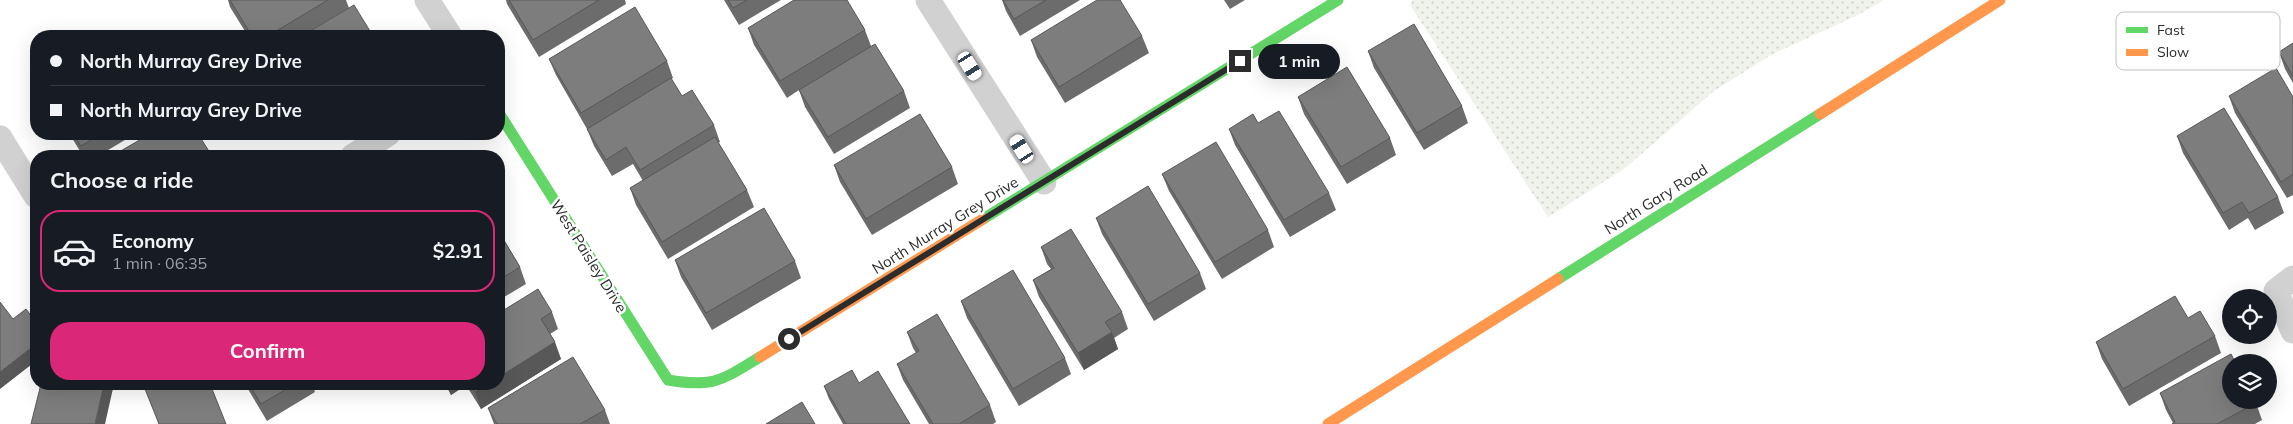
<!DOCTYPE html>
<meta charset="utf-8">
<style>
body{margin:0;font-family:Mulish,sans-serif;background:#242831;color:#f1f3f6;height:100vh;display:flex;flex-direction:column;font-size:19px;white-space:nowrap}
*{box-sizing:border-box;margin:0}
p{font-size:16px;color:#9ea1a6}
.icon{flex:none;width:28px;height:28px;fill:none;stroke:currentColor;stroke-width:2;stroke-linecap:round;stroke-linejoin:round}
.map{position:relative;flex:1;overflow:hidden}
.side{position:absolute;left:30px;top:150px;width:475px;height:240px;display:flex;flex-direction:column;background:#171b24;border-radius:20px;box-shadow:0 5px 20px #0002}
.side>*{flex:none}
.hud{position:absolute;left:30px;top:30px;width:475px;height:110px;border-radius:20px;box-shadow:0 5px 20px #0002;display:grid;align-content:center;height:110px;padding:0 20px;background:#171b24}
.buttons{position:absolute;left:2222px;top:289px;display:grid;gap:10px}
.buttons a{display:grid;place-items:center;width:55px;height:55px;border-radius:50%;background:#171b24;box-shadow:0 5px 20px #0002;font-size:25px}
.end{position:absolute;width:22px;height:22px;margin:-11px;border:6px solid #2c2c2c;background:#fff;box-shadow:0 0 0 2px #fff}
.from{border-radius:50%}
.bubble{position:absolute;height:35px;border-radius:18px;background:#171b24;box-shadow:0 5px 20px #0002;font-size:16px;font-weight:700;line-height:35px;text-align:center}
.car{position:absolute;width:15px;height:30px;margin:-15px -8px;border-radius:6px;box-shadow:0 0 4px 1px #0007;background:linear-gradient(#fff 24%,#345 0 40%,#fff 0 76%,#345 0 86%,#fff 0)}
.hud b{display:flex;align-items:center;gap:18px;height:48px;font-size:19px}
.hud b+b{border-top:1px solid #363941}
.hud i{width:12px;height:12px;background:#f1f3f6}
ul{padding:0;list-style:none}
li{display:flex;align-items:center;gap:15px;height:82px;margin:0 10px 8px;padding:0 10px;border:2px solid transparent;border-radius:20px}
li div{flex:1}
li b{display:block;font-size:19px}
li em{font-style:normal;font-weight:700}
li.on{border-color:#db2777}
li>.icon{width:45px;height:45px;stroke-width:1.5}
h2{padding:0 20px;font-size:22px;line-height:60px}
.primary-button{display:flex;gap:10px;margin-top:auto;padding:10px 20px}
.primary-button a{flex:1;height:58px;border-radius:20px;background:#db2777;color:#fff;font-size:20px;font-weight:700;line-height:58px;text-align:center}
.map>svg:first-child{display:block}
.grass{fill:url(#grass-dots)}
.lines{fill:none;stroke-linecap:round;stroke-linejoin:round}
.street{stroke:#d1d1d1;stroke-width:25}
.fast{stroke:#63d668;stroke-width:11}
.slow{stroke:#ff974d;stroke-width:11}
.wall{fill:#6c6c6c}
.shaded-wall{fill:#585858}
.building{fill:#7d7d7d;stroke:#585858}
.route{stroke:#2c2c2c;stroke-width:6}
.labels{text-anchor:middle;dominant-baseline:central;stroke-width:5;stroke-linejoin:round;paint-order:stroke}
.street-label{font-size:15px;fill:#2c2c2c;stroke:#fff}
.key{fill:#fff;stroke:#c0c0c0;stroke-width:1}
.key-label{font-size:14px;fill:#2c2c2c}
</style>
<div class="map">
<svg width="2293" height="424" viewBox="0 0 2293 424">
<defs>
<pattern id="grass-dots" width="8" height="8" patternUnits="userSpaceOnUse" patternTransform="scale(1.25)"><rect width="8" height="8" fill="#f0f3eb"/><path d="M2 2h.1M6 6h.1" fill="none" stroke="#ced0ca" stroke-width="1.8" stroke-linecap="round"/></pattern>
</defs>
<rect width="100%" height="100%" fill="#fff"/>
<!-- grass -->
<path class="grass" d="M1413,0h471l-26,15 -87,40 -57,36 -90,78 -76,48 -138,-212z"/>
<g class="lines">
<!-- street -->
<path class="street" d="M427,0l23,36
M928,0l116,182
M0,138l36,58
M353,156l35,-22
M2293,278l-17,13 17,40"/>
<!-- fast -->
<path class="fast" d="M499,113l169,267c46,8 54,0 92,-23
M983,219l355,-219
M1558,279l262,-165"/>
<!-- slow -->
<path class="slow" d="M1820,114l180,-114
M760,357l223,-138
M1328,424l230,-145"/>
</g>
<!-- wall -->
<path class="wall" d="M228,0h118l3,8 -47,28h-54l-18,-29z
M506,0h119l1,4 -87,53 -32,-53z
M724,0h57l-42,25z
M1002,0h78l-60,36 -14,-25z
M1224,0h21l-15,9z
M748,28l117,2 6,16 33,45 6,17 -76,46 -29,-47 -6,-17 -12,8 -33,-53z
M1142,36l7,17 -84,50 -28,-46 -6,-17z
M2293,43v40l-8,-14 -6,-17z
M1368,51l94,55 6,17 -44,27 -50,-82z
M549,59l118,2 6,17 -2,1 11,17 32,29 6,17 -2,1 29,47 7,17 -86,52 -32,-54 -6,-17 13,-7 -10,-17 -21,12 -18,-30 -7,-17 -31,-54z
M2229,96l64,1v98l-6,3 -52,-85z
M1298,97l92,41 6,17 -49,29 -43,-70z
M1229,129l100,64 7,17 -46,27 -55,-92z
M70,134h65l-37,22h-15l-11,-18z
M2177,136l101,61 6,16 -29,17 -7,-12 -19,12 -46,-77z
M834,165l118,2 6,17 -86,51 -32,-53z
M1162,174l106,56 6,17 -52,32 -53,-88z
M1096,218l104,55 6,16 -52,32 -52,-87z
M499,232l21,35 6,17 -27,16z
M1041,247l81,65 6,17 -14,9 4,11 -34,21 -45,-73 -6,-17 18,-11 -4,-5z
M675,260l120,1 6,17 -89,52 -31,-53z
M961,301l104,57 6,16 -52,32 -52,-88z
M552,312l6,17 -8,5 11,25 -80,50 -15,-24 -15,10 -6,-11h54v-71z
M2188,318l27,18 6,17 -92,53 -27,-47 -6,-17z
M907,332l83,73 6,17 -3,2h-64l-26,-44 -6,-16 19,-11 -3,-5z
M859,383l51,41h-67l-14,-25 -5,-13z
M245,384h67l3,8 -48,29z
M2160,393l96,10 6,17 -7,4h-83l1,-1 -7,-13z
M488,408l117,2 5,14h-116z"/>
<!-- shaded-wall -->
<path class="shaded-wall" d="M1112,332l6,17 -34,21 -6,-17z
M555,342l6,17 -80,50 -6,-17 13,-8h11v-7z
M36,344v17l-36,28v-17z
M104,384h10l-9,40h-10z
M447,384h18l1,1 -15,10z"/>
<!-- building -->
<path class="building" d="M230,0h98l-60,36h-16z
M509,0h90l-66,40z
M728,0h19l-14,8z
M794,0h53l18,30 -85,51 -32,-53z
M1003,0h43l-32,19z
M1097,0h23l22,36 -83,51 -28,-47z
M354,5l19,31h-71z
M635,7l32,54 -86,52 -32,-54z
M1414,24l48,82 -45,27 -49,-82z
M2293,43v33l-14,-24z
M875,44l29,47 -76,46 -29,-47z
M1347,67l43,71 -49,29 -43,-70z
M2276,68l17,29v77l-12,8 -52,-86z
M671,78l11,18 10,-6 22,35 -74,45 -14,-23 -20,13 -19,-31z
M2224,108l54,89 -29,16 -7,-11 -19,11 -46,-77z
M1279,111l50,82 -45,27 -55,-91 24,-15 5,9z
M920,114l32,53 -86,52 -32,-54z
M73,134h28l-20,12z
M150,134h48l14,22h-100z
M715,137l32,53 -85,52 -32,-54z
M1216,142l52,88 -53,32 -53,-88z
M448,152l3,4h-10z
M1148,186l52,87 -52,31 -52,-86z
M764,208l31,53 -89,52 -31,-53z
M1071,229l51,83 -17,10 7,10 -34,21 -45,-73 21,-12 -13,-21z
M499,232l21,35 -21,13z
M1013,270l52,88 -52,31 -52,-88z
M538,289l14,23 -11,7 14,23 -56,35v-64z
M2175,296l13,22 12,-7 15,25 -92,53 -27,-47z
M0,302l13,17 13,-10 10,13v22l-36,28z
M937,314l53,91 -31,19h-26l-36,-60 22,-13 -12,-19z
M2231,354l4,8h-4v38h24l1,3 -39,21h-45l3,-2 -15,-29z
M573,357l32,53 -25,14h-83l-9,-16z
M852,370l7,13 19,-12 32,53h-64l-22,-38z
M41,384h63l-9,40h-64z
M143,384h67l16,40h-67z
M249,384h46l-34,20z
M470,384h18l-13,8z
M802,402l13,22h-49z"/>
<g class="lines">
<!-- route -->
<path class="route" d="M789,339l451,-278"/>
</g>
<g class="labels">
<!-- street labels -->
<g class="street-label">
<text transform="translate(1656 199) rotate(-32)">North Gary Road</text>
<text transform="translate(945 225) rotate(-32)">North Murray Grey Drive</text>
<text transform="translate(589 256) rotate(58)">West Paisley Drive</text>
</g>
</g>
<!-- legend -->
<rect x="2116" y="12" width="164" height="58" rx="8" class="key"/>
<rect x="2126" y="27" width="22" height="6" fill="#63d668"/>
<rect x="2126" y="49" width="22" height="7" fill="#ff974d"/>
<g class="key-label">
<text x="2157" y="35">Fast</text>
<text x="2157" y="57">Slow</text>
</g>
</svg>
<div class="buttons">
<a><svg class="icon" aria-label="locate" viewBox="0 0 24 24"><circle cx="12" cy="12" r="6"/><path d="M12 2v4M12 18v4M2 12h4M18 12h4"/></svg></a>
<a><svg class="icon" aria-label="layers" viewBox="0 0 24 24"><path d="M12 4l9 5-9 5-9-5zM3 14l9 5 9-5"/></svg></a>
</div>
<i class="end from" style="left:789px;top:339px"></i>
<i class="end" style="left:1240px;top:61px"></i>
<div class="bubble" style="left:1258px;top:44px;width:82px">1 min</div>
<i class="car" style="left:970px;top:66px;rotate:148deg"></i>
<i class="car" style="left:1022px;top:149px;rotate:328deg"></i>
<div class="hud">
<b><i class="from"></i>North Murray Grey Drive</b>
<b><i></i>North Murray Grey Drive</b>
</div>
<section class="side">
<h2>Choose a ride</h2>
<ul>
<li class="on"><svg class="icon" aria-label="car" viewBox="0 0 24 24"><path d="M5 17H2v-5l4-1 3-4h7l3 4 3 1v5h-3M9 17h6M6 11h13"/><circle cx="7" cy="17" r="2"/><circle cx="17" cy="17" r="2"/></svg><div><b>Economy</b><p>1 min · 06:35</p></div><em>$2.91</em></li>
</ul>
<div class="primary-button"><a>Confirm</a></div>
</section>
</div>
